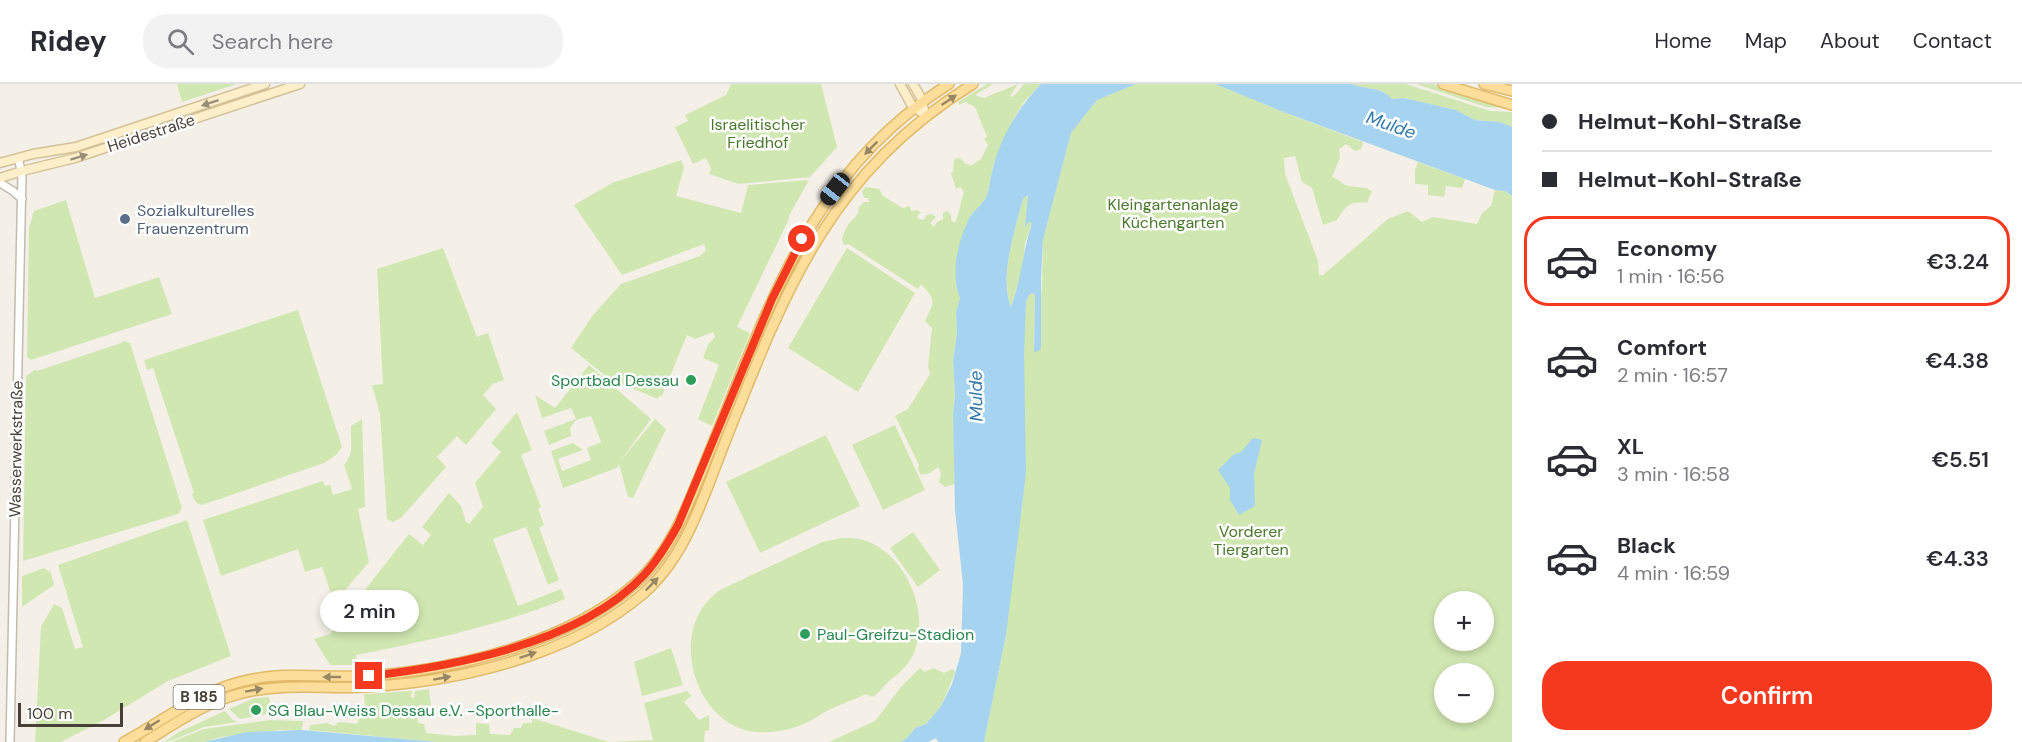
<!DOCTYPE html>
<meta charset="utf-8">
<style>
body{margin:0;font-family:"DM Sans",sans-serif;background:#f2f2f3;color:#2b2b33;height:100vh;display:flex;flex-direction:column;font-size:22px;white-space:nowrap}
*{box-sizing:border-box;margin:0}
p{font-size:20px;color:#7c7c81}
.icon{flex:none;width:33px;height:33px;fill:none;stroke:currentColor;stroke-width:2;stroke-linecap:round;stroke-linejoin:round}
.map{position:relative;flex:1;overflow:hidden}
.sheet{display:flex;flex-direction:column;background:#fff;width:510px}
.sheet>*{flex:none}
.banner{display:grid;align-content:center;height:132px;padding:0 30px;background:#fff}
.buttons{position:absolute;left:1434px;top:507px;display:grid;gap:12px}
.buttons a{display:grid;place-items:center;width:60px;height:60px;border-radius:50%;background:#fff;box-shadow:0 3px 9px #0003;font-size:30px}
.scale{position:absolute;left:18px;bottom:15px;width:105px;box-sizing:border-box;padding-left:6px;border:3px solid #474037;border-top:0;font-size:16px;line-height:21px;white-space:nowrap;color:#474037;-webkit-text-stroke:4px #fff;paint-order:stroke}
.end{position:absolute;width:27px;height:27px;margin:-14px;border:8px solid #f5391e;background:#fff;box-shadow:0 0 0 3px #fff}
.from{border-radius:50%}
.bubble{position:absolute;height:42px;border-radius:21px;background:#fff;box-shadow:0 3px 9px #0003;font-size:20px;font-weight:600;line-height:42px;text-align:center}
.car{position:absolute;width:18px;height:36px;margin:-18px -9px;border-radius:8px;box-shadow:0 0 4px 2px #0007;background:linear-gradient(#222 24%,#8ab4d8 0 40%,#222 0 76%,#8ab4d8 0 86%,#222 0)}
.banner b{display:flex;align-items:center;gap:21px;height:57px;font-size:22px}
.banner b+b{border-top:2px solid #e1e1e2}
.banner i{width:15px;height:15px;background:#2b2b33}
ul{padding:0;list-style:none}
li{display:flex;align-items:center;gap:18px;height:90px;margin:0 12px 9px;padding:0 18px;border:3px solid transparent;border-radius:24px}
li div{flex:1}
li b{display:block;font-size:22px}
li em{font-style:normal;font-weight:600}
li.on{border-color:#f5391e}
li>.icon{width:54px;height:54px;stroke-width:1.5}
.cta{display:flex;gap:12px;margin-top:auto;padding:12px 30px}
.cta a{flex:1;height:69px;border-radius:24px;background:#f5391e;color:#fff;font-size:24px;font-weight:600;line-height:69px;text-align:center}
header{display:flex;align-items:center;gap:36px;box-sizing:border-box;height:84px;padding:0 30px;background:#fff;border-bottom:2px solid #e1e1e2}
header strong{font-size:28px}
nav{display:flex;gap:33px;margin-inline-start:auto;font-size:21px}
.search{width:420px;height:54px;background:#f2f2f3;display:flex;align-items:center;gap:15px;box-sizing:border-box;padding:0 21px;border-radius:24px;color:#7c7c81;font-size:22px}
main{display:flex;flex:1;min-height:0}
.map>svg:first-child{display:block}
.green{fill:#d1e7b2;fill-rule:evenodd}
.water{fill:#a6d3ef;fill-rule:evenodd}
.lines{fill:none;stroke-linecap:round;stroke-linejoin:round}
.tertiary-casing{stroke:#c2bbae;stroke-width:10}
.secondary-casing{stroke:#d3c299;stroke-width:11}
.primary-casing{stroke:#e1ba69;stroke-width:12}
.tertiary{stroke:#fff;stroke-width:7}
.secondary{stroke:#fdefc9;stroke-width:8}
.primary{stroke:#fcdd9a;stroke-width:9}
.oneway{fill:#988764}
.oneway2{fill:#998f79}
.route{stroke:#f5391e;stroke-width:8}
.service-dot{fill:#5c6f8a;stroke:#fff;stroke-width:2}
.leisure-dot{fill:#2e9e5b;stroke:#fff;stroke-width:2}
.labels{text-anchor:middle;dominant-baseline:central;stroke-width:5;stroke-linejoin:round;paint-order:stroke}
.shield{fill:#fff;stroke:#7e7973;stroke-width:1.5}
.shield-label{font-size:15px;font-weight:bold;fill:#474037}
.park-label{font-size:16px;fill:#4a782b;stroke:#fff}
.street-label{font-size:16px;fill:#474037;stroke:#fff}
.service-label{font-size:16px;fill:#4e5e75;stroke:#fff;text-anchor:start}
.leisure-label{font-size:16px;fill:#27864d;stroke:#fff;text-anchor:start}
.water-label{font-size:18px;font-style:italic;fill:#307aa9;stroke:#fff}
</style>
<header>
<strong>Ridey</strong>
<div class="search"><svg class="icon" aria-label="search" viewBox="0 0 24 24"><circle cx="10" cy="10" r="6"/><path d="M15 15l6 6"/></svg>Search here</div>
<nav><a>Home</a><a>Map</a><a>About</a><a>Contact</a></nav>
</header>
<main>
<div class="map">
<svg width="1512" height="658" viewBox="0 0 1512 658">
<rect width="100%" height="100%" fill="#f4f0e8"/>
<!-- green -->
<path class="green" d="M177,0h60l-55,18z
M731,0h90l16,63 -27,30 -71,7 -30,-10 2,-5 -5,-11 -13,6 -18,-37 13,-6 -3,-6 41,-20z
M987,0h6l-18,11 9,3 34,-14 -8,12 3,1 11,-13h17l-17,18 -10,16 -21,48 -6,31 -16,18 -11,83 -4,14 1,21 -4,28 2,34 -2,19 2,70 -10,3 -6,-5 2,-8 -3,-7 -8,6 -9,2 -3,-6 1,-4 -24,-49 13,-7 22,-35 -2,-8 4,-38 -7,-7c9,-20 12,-20 -4,-37l-3,5 -70,-45 -4,1 -2,-5c1,-5 3,-11 6,-15 5,-8 11,-8 11,-18l5,-5h5l-1,-4h-4l-2,-7 4,-4 13,2 4,7 20,12 7,-2 1,5 6,-1 4,3 -4,3 2,3 4,1 4,-5 5,-1 4,3 -6,6 4,4 3,-5 6,-3v-6l4,-2 4,4v5l4,3c5,-12 5,-20 9,-31l-4,-5 -4,2 -5,-16 2,-1 1,-13 6,-1 6,6 6,1 9,-6 7,-14 -4,-6 3,-2 -12,-30 -10,-5 -6,3 -1,-3z
M1136,0h79l66,27 82,31 -2,7 -6,2 -9,-7 -7,5 1,9 -8,19c6,2 9,6 14,8 9,4 17,0 26,6l-5,12c-17,-2 -21,2 -30,17l-14,5 -11,-37 -10,-6 -7,-26 -11,2 1,16 33,87 1,14h4l65,-56 20,-8 14,11 11,-5 44,7 5,-11 9,-7 4,-16 10,1 7,5v546h-528l22,-107 20,-333 3,-7 3,-2 3,2 -1,57 8,-64 1,-48 28,-107 26,-33zM1444,518h40v38h-40zM1444,590h40v38h-40z
M1352,0h54l84,27 22,1v15l-12,-5 -25,-2 -19,-10 -52,-12 -12,1c-13,-14 -24,-8 -40,-15z
M1416,0h17l75,24 -22,-1z
M681,76l3,8 -8,28 65,17 7,-28 61,-5 -19,34 -2,7 -51,106 13,6 -38,93 -14,-7 21,-54 -16,-7 5,-13 7,-8 -2,-5 -18,7 -8,-4 -25,61h-3l-1,3 -36,-15 -4,2 -47,-38 22,-33 28,-31 79,-28 6,-6 -2,-6 -82,31 -48,-70 38,-22z
M1418,78l47,17 -3,9 -16,-2 -2,11 -16,-2v-10l-13,-1v-14z
M1028,111l-2,32 3,-5h4l-8,21 -2,21 -12,44c-11,-36 3,-74 12,-109z
M66,116l29,98 64,-21 13,37 -141,46 -4,-3 2,-129 5,-17z
M443,164l34,89 11,-4 16,47 -11,4 -10,11 13,14 -30,36 -9,-9 -20,21 9,10 -45,51 -8,4 -6,-3 -7,-105 -8,-29 11,-1 -6,-115z
M847,164l68,45 -57,99 -70,-44z
M298,226l44,137 -6,8 -12,8 -122,42c-7,-2 -8,-5 -10,-11l2,-1 -41,-125 -6,2 -3,-10z
M124,257l6,2 52,165 -4,6 -155,47 3,-185 10,-7 1,2 84,-28z
M589,281l62,54 -32,44 36,-44 11,10 -33,69 -5,-1 -9,-33 -2,4 -54,20 -12,-37 22,-8 10,7 -25,9 4,12 29,-11 -4,-12 14,-6 -10,-26 -15,4 -6,8 1,8 -22,9 -5,-14 32,-12 -5,-11 -29,10 -7,-23 20,13z
M517,328l15,38 -11,5 20,52 -3,1 6,17 -5,3 20,52 -11,5 -22,-58 -33,12 25,67 43,-17 4,10c-67,27 -138,42 -209,56l2,10h-28l-16,-26 16,-5 79,-100 14,11 8,-10 -9,-8 27,-34 12,13 5,16 3,2 14,-17 -8,-24 26,-31 -10,-9z
M362,335l3,88 -7,2 11,53 -35,41 -12,-36 -17,5 -7,-23 -77,27 -18,-56 120,-39 2,5 5,-1 3,10 19,-6 -8,-24c11,-12 6,-24 7,-39z
M895,341l30,65 -42,20 -31,-65z
M826,351l34,71 -100,47 -34,-71z
M187,436l44,136 -63,25 -64,39 -43,22h-26l6,-115 13,-23 8,4 13,41 8,-2 -25,-82z
M913,448l27,38 -22,17 -28,-39z
M842,454c9,0 18,0 27,4 37,15 59,67 47,105 -4,15 -15,25 -28,35 -5,5 -9,12 -16,15l-6,-3c-14,7 -32,12 -46,21 -17,12 -42,19 -65,17 -63,-7 -90,-108 -33,-143l100,-47z
M44,484l7,5 3,12 -32,22v-31z
M671,564l12,37 -41,11 -8,-34z
M920,584l5,4 8,-4 11,5 9,-4 2,4 -14,33 -15,18 -11,4 -7,9 -7,5h-72l46,-21 26,-34z
M429,605l2,17 -12,-1 -2,9 1,9 6,1 2,9 29,3 21,-1v-12l13,1 1,10 20,1 4,-7h7l2,-5h9v-5l77,24 44,-2 -9,-37 43,-12 4,5 -7,6 15,18 10,-5v15l-4,1 -1,11h-267l-128,-12 1,-5 17,-2 7,3 5,-4 18,2 2,-4 -1,-10 7,-2 -1,-14 48,-3 -1,6 3,1 1,-7z
M269,613l4,16 -33,6 -11,-10 26,-11z
M225,627l8,9 5,2 -34,5 -31,13 -10,2 18,-11z
M270,636l33,1 -1,9h-22l-59,7 -17,5h-33l33,-13z"/>
<!-- water -->
<path class="water" d="M1041,0h95l-39,16 -26,33 -28,107 -2,39v70l-7,4 1,-58 -3,-2 -3,2 -3,7 -2,53 2,118 -20,162 -22,107h-46l-2,-4 -8,4h-27l7,-5 7,-9 11,-4 15,-18 11,-22 9,-31 2,-68 -8,-75 -2,-96 2,-19 -2,-34 4,-28 -1,-21 4,-14c-10,-25 -2,-58 10,-81 4,-8 14,-13 17,-22 3,-8 3,-18 6,-27 8,-32 25,-60 48,-84zM1028,111l-3,33 4,-6 3,1c-9,27 -11,57 -21,84 -12,-31 4,-77 12,-108z
M1215,0h137c16,7 27,1 40,15l12,-1 52,12 19,10 25,2 12,5v69l-7,-5 -10,-1 -214,-79z
M1253,354l9,2 -8,34 1,32 -16,9 -9,-15v-12l-12,-18 15,-15 8,-3z
M302,646l135,12h-233l43,-10z"/>
<g class="lines">
<!-- tertiary casing -->
<g class="tertiary-casing">
<path id="tertiary" d="M0,99l13,8 9,8
M10,658l12,-568 -4,-16"/>
</g>
<!-- secondary casing -->
<g class="secondary-casing">
<path id="secondary" d="M900,0l11,20 15,12
M913,0l7,12 4,14
M0,79l33,-9 43,-7 189,-63
M0,94l22,-7 53,-13 225,-74"/>
</g>
<!-- primary casing -->
<g class="primary-casing">
<path id="primary" d="M1443,0l69,21
M1484,0l28,7
M124,658c43,-23 79,-54 129,-63 37,-7 77,-1 115,-3 89,-7 200,-33 268,-93 39,-35 56,-89 75,-135 59,-143 99,-277 238,-364
M145,658c31,-19 62,-41 98,-49 39,-10 81,-4 121,-6 94,-5 207,-31 280,-94 44,-39 60,-99 81,-151 60,-151 103,-268 248,-358"/>
</g>
<!-- tertiary -->
<use href="#tertiary" class="tertiary"/>
<!-- secondary -->
<use href="#secondary" class="secondary"/>
<!-- primary -->
<use href="#primary" class="primary"/>
</g>
<!-- one-way arrows -->
<defs><path id="oneway-solid" d="M-6-.8H1V-3.2L6.5 0L1 3.2V.8H-6Z" transform="scale(1.5)"/></defs>
<g class="oneway">
<use href="#oneway-solid" transform="translate(949 16) rotate(-34)"/>
<use href="#oneway-solid" transform="translate(871 64) rotate(135)"/>
<use href="#oneway-solid" transform="translate(652 500) rotate(-46)"/>
<use href="#oneway-solid" transform="translate(528 571) rotate(-19)"/>
<use href="#oneway-solid" transform="translate(332 593) rotate(-180)"/>
<use href="#oneway-solid" transform="translate(442 594) rotate(-10)"/>
<use href="#oneway-solid" transform="translate(254 606) rotate(-10)"/>
<use href="#oneway-solid" transform="translate(152 641) rotate(148)"/>
</g>
<g class="oneway2">
<use href="#oneway-solid" transform="translate(210 19) rotate(162)"/>
<use href="#oneway-solid" transform="translate(79 73) rotate(-17)"/>
</g>
<g class="lines">
<!-- route -->
<path class="route" d="M369,592c87,-10 213,-34 275,-101 14,-15 24,-32 34,-50l94,-226 30,-60"/>
</g>
<!-- markers -->
<circle class="service-dot" cx="125" cy="135" r="6"/>
<g class="leisure-dot">
<circle cx="691" cy="296" r="6"/>
<circle cx="805" cy="550" r="6"/>
<circle cx="256" cy="626" r="6"/>
</g>
<g class="labels">
<!-- shield labels -->
<rect class="shield" x="173.5" y="601" width="51" height="24" rx="4.5"/>
<g class="shield-label">
<text x="199" y="613">B 185</text>
</g>
<!-- park labels -->
<g class="park-label">
<text x="758" y="40">Israelitischer<tspan x="758" dy="18">Friedhof</tspan></text>
<text x="1173" y="120">Kleingartenanlage<tspan x="1173" dy="18">Küchengarten</tspan></text>
<text x="1251" y="447">Vorderer<tspan x="1251" dy="18">Tiergarten</tspan></text>
</g>
<!-- street labels -->
<g class="street-label">
<text transform="translate(151 49) rotate(-18)">Heidestraße</text>
<text transform="translate(16 365) rotate(-89)">Wasserwerkstraße</text>
</g>
<!-- service labels -->
<g class="service-label">
<text x="137" y="126">Sozialkulturelles<tspan x="137" dy="18">Frauenzentrum</tspan></text>
</g>
<!-- leisure labels -->
<g class="leisure-label">
<text x="679" y="296" text-anchor="end">Sportbad Dessau</text>
<text x="817" y="550">Paul-Greifzu-Stadion</text>
<text x="268" y="626">SG Blau-Weiss Dessau e.V. -Sporthalle-</text>
</g>
<!-- water labels -->
<g class="water-label">
<text transform="translate(1391 41) rotate(19)">Mulde</text>
<text transform="translate(976 312) rotate(-91)">Mulde</text>
</g>
</g>
</svg>
<div class="buttons">
<a>+</a>
<a>−</a>
</div>
<div class="scale">100 m</div>
<i class="end from" style="left:802px;top:155px"></i>
<i class="end" style="left:369px;top:592px"></i>
<div class="bubble" style="left:320px;top:506px;width:99px">2 min</div>
<i class="car" style="left:835px;top:105px;rotate:218deg"></i>
</div>
<section class="sheet">
<div class="banner">
<b><i class="from"></i>Helmut-Kohl-Straße</b>
<b><i></i>Helmut-Kohl-Straße</b>
</div>
<ul>
<li class="on"><svg class="icon" aria-label="car" viewBox="0 0 24 24"><path d="M5 17H2v-5l4-1 3-4h7l3 4 3 1v5h-3M9 17h6M6 11h13"/><circle cx="7" cy="17" r="2"/><circle cx="17" cy="17" r="2"/></svg><div><b>Economy</b><p>1 min · 16:56</p></div><em>€3.24</em></li>
<li><svg class="icon" aria-label="car" viewBox="0 0 24 24"><path d="M5 17H2v-5l4-1 3-4h7l3 4 3 1v5h-3M9 17h6M6 11h13"/><circle cx="7" cy="17" r="2"/><circle cx="17" cy="17" r="2"/></svg><div><b>Comfort</b><p>2 min · 16:57</p></div><em>€4.38</em></li>
<li><svg class="icon" aria-label="car" viewBox="0 0 24 24"><path d="M5 17H2v-5l4-1 3-4h7l3 4 3 1v5h-3M9 17h6M6 11h13"/><circle cx="7" cy="17" r="2"/><circle cx="17" cy="17" r="2"/></svg><div><b>XL</b><p>3 min · 16:58</p></div><em>€5.51</em></li>
<li><svg class="icon" aria-label="car" viewBox="0 0 24 24"><path d="M5 17H2v-5l4-1 3-4h7l3 4 3 1v5h-3M9 17h6M6 11h13"/><circle cx="7" cy="17" r="2"/><circle cx="17" cy="17" r="2"/></svg><div><b>Black</b><p>4 min · 16:59</p></div><em>€4.33</em></li>
</ul>
<div class="cta"><a>Confirm</a></div>
</section>
</main>
